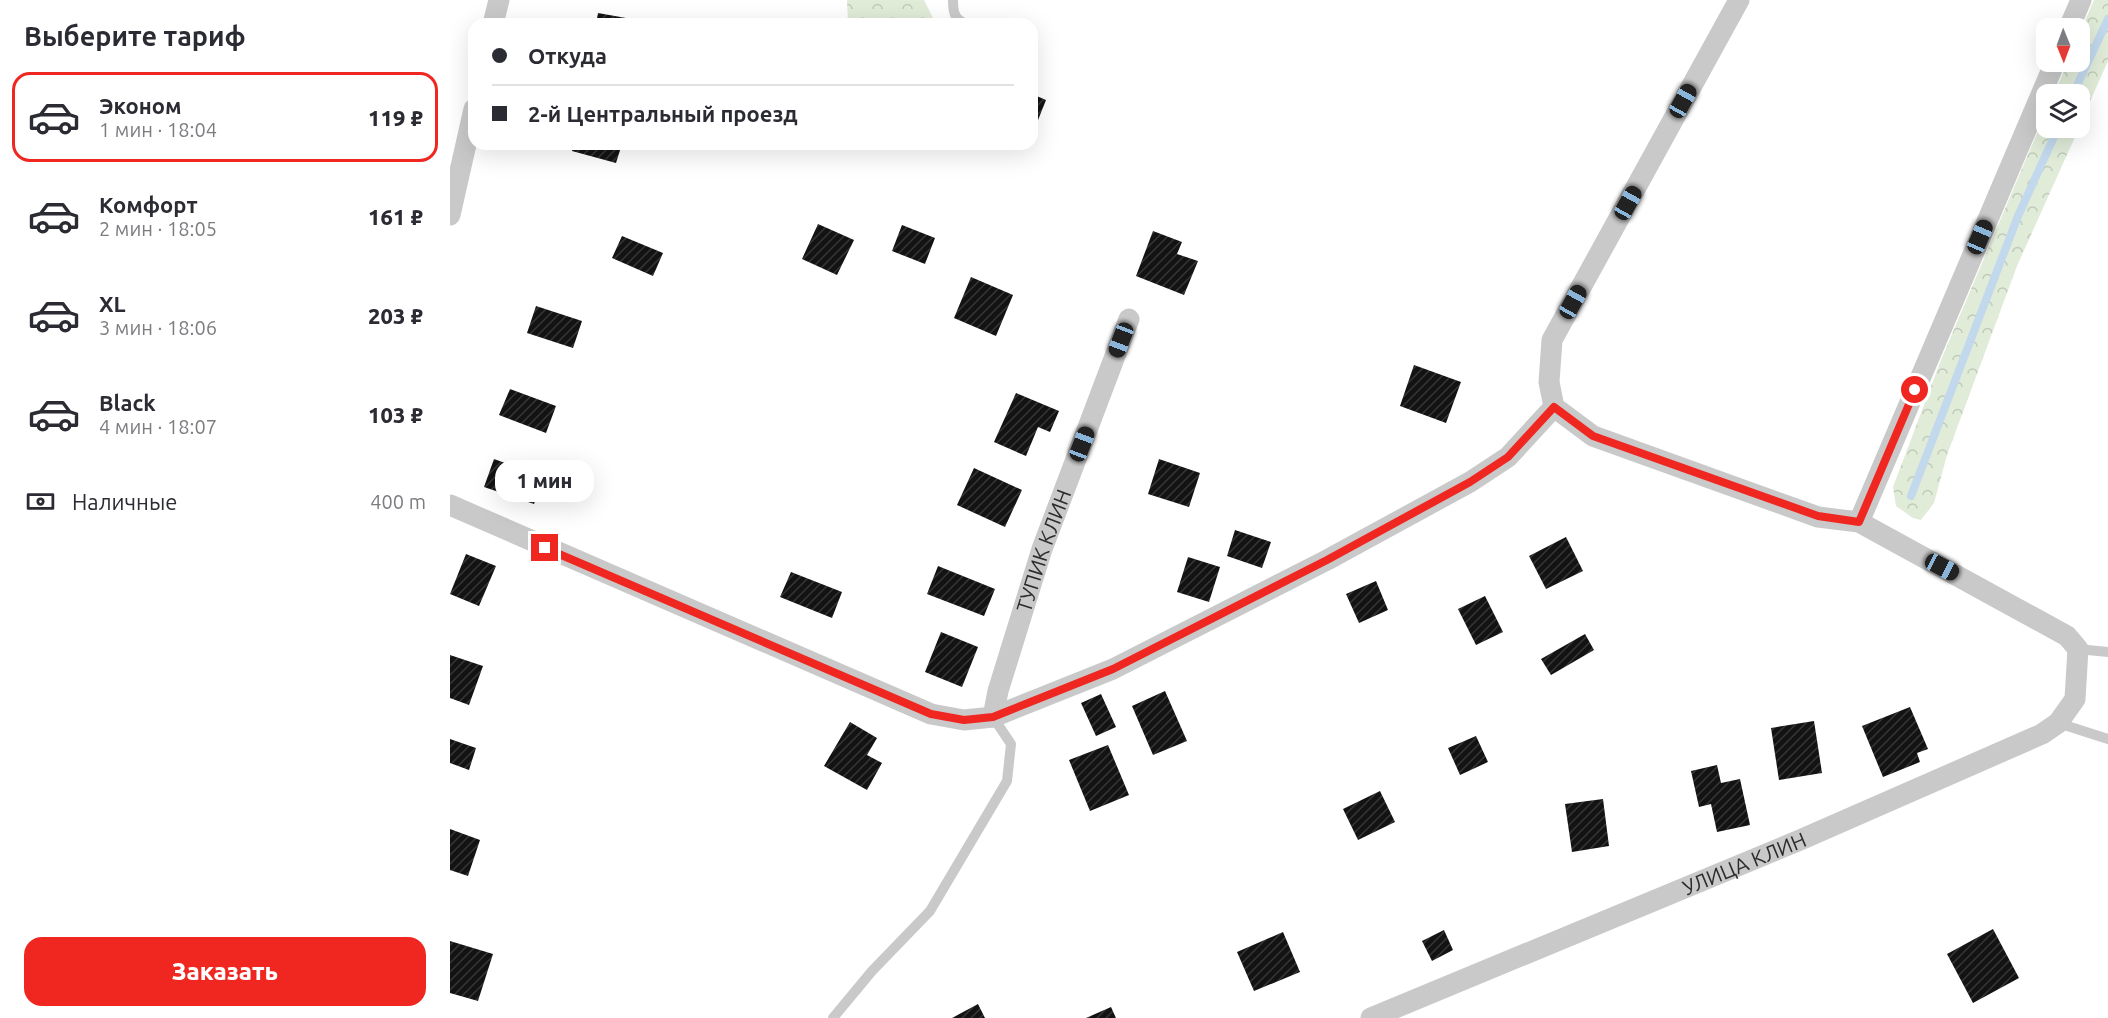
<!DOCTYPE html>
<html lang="ru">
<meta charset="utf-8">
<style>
body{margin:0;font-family:Ubuntu,sans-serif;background:#f2f2f3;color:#2b2b33;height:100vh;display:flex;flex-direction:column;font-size:22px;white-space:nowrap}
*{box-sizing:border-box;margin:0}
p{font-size:20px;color:#7c7c81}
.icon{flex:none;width:33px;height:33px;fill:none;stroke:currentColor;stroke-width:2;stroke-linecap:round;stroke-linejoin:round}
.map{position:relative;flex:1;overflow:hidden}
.sheet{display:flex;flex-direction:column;background:#fff;width:450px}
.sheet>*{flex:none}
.guide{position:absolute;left:18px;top:18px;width:570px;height:132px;border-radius:18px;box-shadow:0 6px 24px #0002;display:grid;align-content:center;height:132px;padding:0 24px;background:#fff}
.needle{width:39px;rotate:179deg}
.controls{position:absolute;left:1586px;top:18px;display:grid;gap:12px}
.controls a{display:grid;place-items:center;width:54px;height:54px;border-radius:12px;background:#fff;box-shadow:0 6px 24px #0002;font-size:30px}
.end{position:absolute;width:27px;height:27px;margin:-14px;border:8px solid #f02721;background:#fff;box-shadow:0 0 0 3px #fff}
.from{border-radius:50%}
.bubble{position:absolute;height:42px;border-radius:18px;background:#fff;box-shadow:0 6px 24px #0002;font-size:20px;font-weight:800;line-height:42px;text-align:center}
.car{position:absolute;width:18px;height:36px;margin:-18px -9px;border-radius:8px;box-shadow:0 0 4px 2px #0007;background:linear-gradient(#222 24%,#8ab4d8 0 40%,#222 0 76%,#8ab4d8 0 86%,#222 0)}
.guide b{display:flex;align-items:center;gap:21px;height:57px;font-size:22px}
.guide b+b{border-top:2px solid #e1e1e2}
.guide i{width:15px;height:15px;background:#2b2b33}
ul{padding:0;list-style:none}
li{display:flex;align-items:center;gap:18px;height:90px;margin:0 12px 9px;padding:0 12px;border:3px solid transparent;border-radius:18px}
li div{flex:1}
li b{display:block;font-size:22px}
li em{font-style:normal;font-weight:800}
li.on{border-color:#f02721}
li>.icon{width:54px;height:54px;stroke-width:1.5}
h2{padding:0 24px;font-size:27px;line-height:72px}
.pay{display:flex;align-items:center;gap:15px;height:66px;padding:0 24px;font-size:22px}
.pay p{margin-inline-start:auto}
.primary-button{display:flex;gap:12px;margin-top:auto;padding:12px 24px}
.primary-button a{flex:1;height:69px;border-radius:18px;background:#f02721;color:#fff;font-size:24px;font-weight:800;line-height:69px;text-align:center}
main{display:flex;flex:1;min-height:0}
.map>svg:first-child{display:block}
.forest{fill:url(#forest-crowns)}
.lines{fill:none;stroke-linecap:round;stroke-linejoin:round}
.stream{stroke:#c2d8ed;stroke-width:8}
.building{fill:url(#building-hatch)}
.lane{stroke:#c9c9c9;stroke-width:10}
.street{stroke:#c9c9c9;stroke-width:21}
.route{stroke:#f02721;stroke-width:8}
.labels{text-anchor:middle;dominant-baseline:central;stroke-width:6;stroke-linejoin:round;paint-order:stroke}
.street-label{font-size:21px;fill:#2c2c2c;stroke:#fff}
</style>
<main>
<section class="sheet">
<h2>Выберите тариф</h2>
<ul>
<li class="on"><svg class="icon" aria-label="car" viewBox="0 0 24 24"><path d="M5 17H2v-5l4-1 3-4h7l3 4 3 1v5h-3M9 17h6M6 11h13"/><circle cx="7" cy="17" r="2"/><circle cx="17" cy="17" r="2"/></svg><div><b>Эконом</b><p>1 мин · 18:04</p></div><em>119 ₽</em></li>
<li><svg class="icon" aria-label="car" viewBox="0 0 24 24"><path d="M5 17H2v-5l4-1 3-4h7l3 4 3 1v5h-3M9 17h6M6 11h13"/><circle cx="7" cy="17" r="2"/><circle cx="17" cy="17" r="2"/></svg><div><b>Комфорт</b><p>2 мин · 18:05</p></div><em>161 ₽</em></li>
<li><svg class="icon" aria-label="car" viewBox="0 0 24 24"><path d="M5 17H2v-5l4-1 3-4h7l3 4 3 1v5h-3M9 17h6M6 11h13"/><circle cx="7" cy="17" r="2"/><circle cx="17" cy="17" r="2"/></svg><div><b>XL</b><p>3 мин · 18:06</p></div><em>203 ₽</em></li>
<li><svg class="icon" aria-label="car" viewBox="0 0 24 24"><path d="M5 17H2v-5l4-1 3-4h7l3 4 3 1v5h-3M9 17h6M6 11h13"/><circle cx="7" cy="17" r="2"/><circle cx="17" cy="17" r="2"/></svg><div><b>Black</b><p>4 мин · 18:07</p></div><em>103 ₽</em></li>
</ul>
<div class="pay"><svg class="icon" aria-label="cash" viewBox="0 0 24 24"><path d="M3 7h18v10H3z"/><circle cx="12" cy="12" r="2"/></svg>Наличные<p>400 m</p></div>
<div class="primary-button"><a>Заказать</a></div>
</section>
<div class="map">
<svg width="1658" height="1018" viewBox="0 0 1658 1018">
<defs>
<pattern id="forest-crowns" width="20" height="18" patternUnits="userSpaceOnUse" patternTransform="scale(1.5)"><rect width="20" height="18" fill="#e0ebd8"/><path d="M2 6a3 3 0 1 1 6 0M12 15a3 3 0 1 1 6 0" fill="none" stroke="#c0caba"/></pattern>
<pattern id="building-hatch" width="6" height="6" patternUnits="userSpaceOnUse" patternTransform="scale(1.5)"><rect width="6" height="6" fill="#131313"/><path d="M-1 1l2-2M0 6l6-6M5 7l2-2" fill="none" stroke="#363636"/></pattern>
</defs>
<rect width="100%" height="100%" fill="#fff"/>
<!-- forest -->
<path class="forest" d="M397,0h77l12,24h-88z
M1644,0h14v61l-29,65v-32h-25l14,-32h11v-27z
M1596,112v16h33l-62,138 -70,189 -13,48 -13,17 -8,-2 -17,-12 -3,-19 48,-127z"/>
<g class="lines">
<!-- stream -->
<path class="stream" d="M1623,94l35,-75
M1461,496l107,-280 40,-88"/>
</g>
<!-- building -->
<path class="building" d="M148,13l28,5 -1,6h-29z
M582,94l14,6 -14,35z
M124,144h48l-6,19 -44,-12z
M368,224l36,16 -17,35 -35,-16z
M452,225l33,13 -10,26 -33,-13z
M703,231l29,11 -5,12 21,7 -14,34 -48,-19z
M172,236l41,17 -10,23 -41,-18z
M521,277l42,18 -17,41 -42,-18z
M86,306l46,15 -9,27 -46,-15z
M964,365l47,17 -15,41 -46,-17z
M60,389l46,17 -10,27 -47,-18z
M566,393l43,18 -9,21 -12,-5 -12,29 -32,-14z
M44,459l50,18 -10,27 -50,-17z
M709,459l41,14 -11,34 -41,-13z
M524,468l48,22 -17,37 -48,-22z
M785,530l36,12 -9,26 -35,-12z
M1116,537l17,34 -37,18 -17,-33z
M16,554l30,12 -17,40 -29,-12z
M738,557l32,10 -11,35 -32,-10z
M488,566l57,23 -11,27 -57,-22z
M341,572l51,20 -10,26 -52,-21z
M926,581l12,29 -29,13 -13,-29z
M1035,596l18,36 -27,13 -18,-36z
M491,632l37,15 -16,40 -37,-15z
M1135,634l9,16 -43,25 -10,-16z
M0,655l33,11 -14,39 -19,-7z
M715,691l22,50 -34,14 -21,-49z
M651,694l15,33 -20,9 -15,-33z
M1460,707l18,42 -11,4 3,9 -37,15 -21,-51z
M1364,721l8,52 -43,7 -8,-52z
M400,722l27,16 -10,17 15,8 -15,27 -43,-24z
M1026,736l12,26 -28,13 -12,-27z
M0,739l26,9 -7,22 -19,-7z
M658,745l21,50 -39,16 -21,-51z
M1267,765l4,18 19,-4 10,46 -33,7 -6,-28 -12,3 -8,-36z
M930,791l15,31 -37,18 -15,-31z
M1153,799l6,47 -37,6 -7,-48z
M0,829l30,11 -12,36 -18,-6z
M1543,929l26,49 -46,25 -26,-49z
M994,930l9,20 -21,11 -10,-20z
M833,932l17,40 -46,19 -17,-39z
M0,941l43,13 -15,47 -28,-8z
M528,1004l7,14h-33z
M661,1007l5,11h-30z"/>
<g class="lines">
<!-- lane -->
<path class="lane" d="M503,0c0,12 1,19 13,24
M1628,649l30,3
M1608,723l50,16
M383,1018l39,-47 58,-60 77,-130 4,-37 -18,-27"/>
<!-- street -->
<g class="street">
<path d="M43,24l6,-24"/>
<path d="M1619,28l12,-28"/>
<path d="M0,215l24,-106"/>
<path d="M0,505l481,209 33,6 29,-3 120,-48 214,-109 143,-78 38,-25 46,-50"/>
<path d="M1409,522l196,-460"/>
<path id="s1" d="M543,717l5,-26 44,-142 87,-230"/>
<path id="s2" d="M921,1018l429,-178 242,-106 16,-11 17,-24 3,-50 -11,-13 -208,-114 -41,-5 -225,-81 -39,-29 -5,-25 3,-42 187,-340"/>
</g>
</g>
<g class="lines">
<!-- route -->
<path class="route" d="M95,548l386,166 33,6 29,-3 120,-48 214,-109 143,-78 38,-25 46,-50 39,29 225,80 41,6 56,-132"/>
</g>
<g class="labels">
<!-- street labels -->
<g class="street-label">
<text stroke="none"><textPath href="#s1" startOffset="174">ТУПИК КЛИН</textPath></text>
<text stroke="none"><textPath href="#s2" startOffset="404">УЛИЦА КЛИН</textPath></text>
</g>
</g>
</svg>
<div class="controls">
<a><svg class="needle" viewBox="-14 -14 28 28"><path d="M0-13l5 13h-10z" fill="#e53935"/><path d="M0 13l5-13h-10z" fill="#7c7c81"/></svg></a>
<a><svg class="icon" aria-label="layers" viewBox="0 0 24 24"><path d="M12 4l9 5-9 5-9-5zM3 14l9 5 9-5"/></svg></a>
</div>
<i class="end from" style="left:1465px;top:390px"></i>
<i class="end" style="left:95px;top:548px"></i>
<div class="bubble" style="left:45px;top:460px;width:99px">1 мин</div>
<i class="car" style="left:1233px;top:101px;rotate:29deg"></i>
<i class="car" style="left:1178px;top:203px;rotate:29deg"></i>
<i class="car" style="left:1530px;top:237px;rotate:23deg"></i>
<i class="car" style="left:1123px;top:302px;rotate:29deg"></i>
<i class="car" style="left:671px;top:340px;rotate:201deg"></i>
<i class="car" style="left:632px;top:444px;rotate:21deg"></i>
<i class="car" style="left:1492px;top:567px;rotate:118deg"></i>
<div class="guide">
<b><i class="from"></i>Откуда</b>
<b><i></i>2-й Центральный проезд</b>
</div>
</div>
</main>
